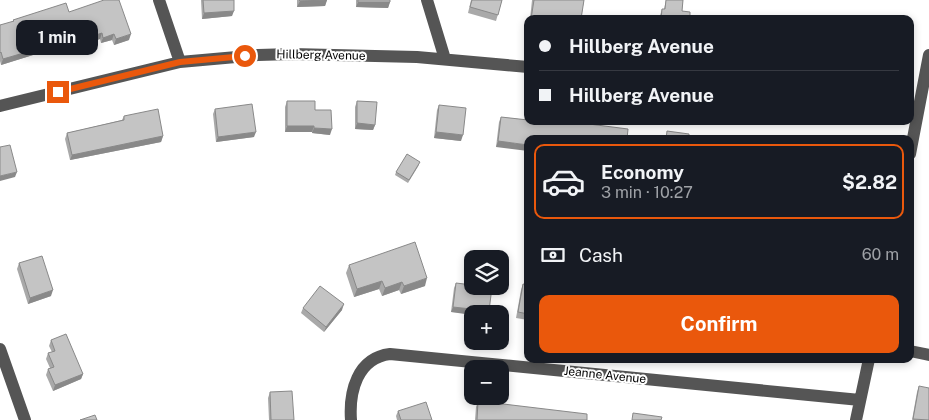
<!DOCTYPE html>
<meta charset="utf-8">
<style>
body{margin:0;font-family:"Public Sans",sans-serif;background:#20242c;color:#f1f3f6;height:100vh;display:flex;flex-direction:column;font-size:19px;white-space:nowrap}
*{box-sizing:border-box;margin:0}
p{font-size:16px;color:#9ea1a6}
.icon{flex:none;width:28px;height:28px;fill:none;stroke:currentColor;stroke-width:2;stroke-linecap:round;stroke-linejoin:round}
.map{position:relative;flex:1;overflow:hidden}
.panel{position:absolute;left:524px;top:135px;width:390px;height:228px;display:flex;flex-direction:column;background:#171b24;border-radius:10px;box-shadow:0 2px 8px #0003}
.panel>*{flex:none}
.guide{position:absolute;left:524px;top:15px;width:390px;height:110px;border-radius:10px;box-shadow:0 2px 8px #0003;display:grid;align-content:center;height:110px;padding:0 15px;background:#171b24}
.fabs{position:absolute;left:464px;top:250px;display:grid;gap:10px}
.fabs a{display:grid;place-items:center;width:45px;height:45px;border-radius:10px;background:#171b24;box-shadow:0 2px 8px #0003;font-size:25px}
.end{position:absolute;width:22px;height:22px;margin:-11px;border:6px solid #ea580c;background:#fff;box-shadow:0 0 0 2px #fff}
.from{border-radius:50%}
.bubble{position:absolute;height:35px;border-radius:10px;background:#171b24;box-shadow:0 2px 8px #0003;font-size:16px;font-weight:700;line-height:35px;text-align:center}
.guide b{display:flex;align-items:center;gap:18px;height:48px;font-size:19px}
.guide b+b{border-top:1px solid #363941}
.guide i{width:12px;height:12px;background:#f1f3f6}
ul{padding:9px 0 0;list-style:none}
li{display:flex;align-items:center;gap:15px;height:75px;margin:0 10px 8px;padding:0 5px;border:2px solid #363941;border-radius:10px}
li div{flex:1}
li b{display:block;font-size:19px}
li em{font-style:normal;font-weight:700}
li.selected{border-color:#ea580c}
li>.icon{width:45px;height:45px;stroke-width:1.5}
.pay{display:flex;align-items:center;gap:12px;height:55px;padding:0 15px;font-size:19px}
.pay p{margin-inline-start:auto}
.primary-button{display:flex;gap:10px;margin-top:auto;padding:10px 15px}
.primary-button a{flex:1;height:58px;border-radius:10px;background:#ea580c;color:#fff;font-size:20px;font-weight:700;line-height:58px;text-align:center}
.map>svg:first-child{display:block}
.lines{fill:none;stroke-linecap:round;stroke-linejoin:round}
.minor{stroke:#555;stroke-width:12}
.wall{fill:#a9a9a9}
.shaded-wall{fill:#898989}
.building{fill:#c4c4c4;stroke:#898989}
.route{stroke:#ea580c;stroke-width:6}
.labels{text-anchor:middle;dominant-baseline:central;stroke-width:4;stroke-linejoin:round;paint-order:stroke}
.street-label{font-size:12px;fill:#000;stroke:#fff}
</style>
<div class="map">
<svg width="929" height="420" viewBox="0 0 929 420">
<rect width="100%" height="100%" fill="#fff"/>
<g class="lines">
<!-- minor -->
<path class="minor" d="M159,0l21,62
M427,0l18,59
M0,106l180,-44 78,-7 34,-1 125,3 111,10
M910,154l19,-99
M0,349l25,71
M910,351l19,4
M351,420c-2,-28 6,-62 39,-66l470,46
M856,420l13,-61"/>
</g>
<!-- wall -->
<path class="wall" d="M201,0h33l-2,16 -30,3z
M297,0h30l-2,6 -28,1z
M356,0h34v2l-2,6 -32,-1z
M471,0h31l-6,21 -28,-8z
M532,0h52l-3,19h-51z
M666,0h17l-1,11 8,8h-31l3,-10h2z
M69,12l60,28 -15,5 -2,-5 -11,3 -1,-4 -50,15 -1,-4 -48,15 -1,-4v-36l13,-3v-2z
M287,101l28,9 15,25 -18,-2v-1h-27v-25z
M357,101l18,24 -2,5 -18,-1v-22z
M439,105l22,36 -27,-3 3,-28z
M215,109l39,28 -38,5 -3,-28z
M124,116l39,20 -2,6 -91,18 -5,-21 2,-6 55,-13z
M501,117l42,5 1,-1h37l-85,26 3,-25z
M419,165l-11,18 -13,-8 1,-3z
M19,263l32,33 -23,8 -11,-35z
M349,265l76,21 -24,8 -2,-4 -17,6 -3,-7 -25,8 -8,-24z
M456,283l32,31 -37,-2 3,-24z
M523,284l5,1v35l-12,-2 5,-28z
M303,308l39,2 -18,22 -23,-19z
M51,340l32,34 -2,5 -28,12 -7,-16 2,-6 2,-1 -4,-9 2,-6 4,-1 -3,-6z
M919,386l10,34h-17l5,-28z
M270,392l24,28h-25l-1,-22z
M478,401l109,19h-112l1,-13z
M398,411l34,9h-35l-1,-4z"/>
<!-- shaded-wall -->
<path class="shaded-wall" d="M327,0l-2,6 -28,1 3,-6z
M358,2h32l-2,6 -32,-1z
M234,11l-2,5 -30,3 2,-6z
M102,33l-2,6 -50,15 2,-5z
M114,34l-2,6 -11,3 2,-5z
M131,34l-2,6 -15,5 2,-6z
M51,45l-2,5 -48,15 2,-6z
M357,123l18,2 -2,5 -18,-1z
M287,126h27l-2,6h-27z
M314,128l18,1 -2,6 -18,-2z
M256,132l-2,5 -38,5 2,-5z
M436,132l27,3 -2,6 -27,-3z
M163,136l-2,6 -91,18 2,-5z
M498,141l30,4v6l-32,-4z
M17,172l-2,5 -15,4v-5z
M427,278l-2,8 -24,8 3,-8z
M382,281l-3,8 -25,8 3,-8z
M402,282l-3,8 -17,6 3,-8z
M53,290l-2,6 -23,8 2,-6z
M344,304l-2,6 -18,22 2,-5z
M453,307l36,4 -1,3h-16v1l-21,-3z
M83,374l-2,5 -28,12 2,-6z"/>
<!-- building -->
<path class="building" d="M104,0h15l12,34 -15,5 -2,-5 -11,4 -1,-5 -50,16 -1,-4 -48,14 -2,-7 -1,1v-28l14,-4 -1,-1 53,-17 3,9z
M203,0h31v11l-30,2z
M299,0h28l-27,1z
M358,0h32v2h-32z
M472,0h30l-4,15 -28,-8z
M534,0h50l-3,19h-50z
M666,0h17l-1,11 8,1v7h-29l1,-10h3z
M729,17l17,2h-18z
M287,101h28v9h16l1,19 -18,-1v-2h-27z
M357,101l20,1 -2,23 -18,-2z
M252,104l4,28 -38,5 -3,-28z
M439,105l27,3 -3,27 -27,-3z
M158,109l5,27 -91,19 -5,-22 57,-13v-4z
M501,117l27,3v1l17,1v-1h36v2l47,6 -1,10h-99v6l-30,-4z
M667,131l22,3v2l11,1 -1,2h-33z
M10,145l7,27 -17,4v-29z
M407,154l13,8 -11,18 -13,-8z
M415,242l12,36 -23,8 -2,-4 -17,6 -3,-7 -25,8 -8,-24z
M42,256l11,34 -23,8 -11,-35z
M456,283l16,2v1l20,1 -3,24 -36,-4z
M523,284l5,1v29l-10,-2z
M320,286l24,18 -18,23 -23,-19z
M66,334l17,40 -28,11 -7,-16 6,-2 -6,-14 7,-2 -4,-11z
M919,386l10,2v32l-16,-1z
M292,391l2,29h-23l-1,-28z
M478,401l109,13v6h-110z
M426,402l6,18h-31l-3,-9z
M633,413l29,4 -1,3h-29z
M95,415l2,5h-17z"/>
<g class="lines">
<!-- route -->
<path class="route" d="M58,92l122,-30 65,-6"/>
</g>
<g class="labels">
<!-- street labels -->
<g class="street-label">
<text transform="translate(321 55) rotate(1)">Hillberg Avenue</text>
<text transform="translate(605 375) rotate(6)">Jeanne Avenue</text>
</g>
</g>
</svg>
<div class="fabs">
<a><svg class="icon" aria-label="layers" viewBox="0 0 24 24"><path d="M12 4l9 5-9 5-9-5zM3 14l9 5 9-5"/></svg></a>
<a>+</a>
<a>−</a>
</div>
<i class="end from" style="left:245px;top:56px"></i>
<i class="end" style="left:58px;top:92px"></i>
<div class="bubble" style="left:16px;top:20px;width:82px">1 min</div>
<div class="guide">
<b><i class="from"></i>Hillberg Avenue</b>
<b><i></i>Hillberg Avenue</b>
</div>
<section class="panel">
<ul>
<li class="selected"><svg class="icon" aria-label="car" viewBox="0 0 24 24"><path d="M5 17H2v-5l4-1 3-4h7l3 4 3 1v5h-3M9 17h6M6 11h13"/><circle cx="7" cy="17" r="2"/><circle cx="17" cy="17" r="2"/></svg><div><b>Economy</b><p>3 min · 10:27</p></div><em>$2.82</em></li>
</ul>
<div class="pay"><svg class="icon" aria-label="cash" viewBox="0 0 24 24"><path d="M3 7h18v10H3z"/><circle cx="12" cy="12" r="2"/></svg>Cash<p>60 m</p></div>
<div class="primary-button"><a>Confirm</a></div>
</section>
</div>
